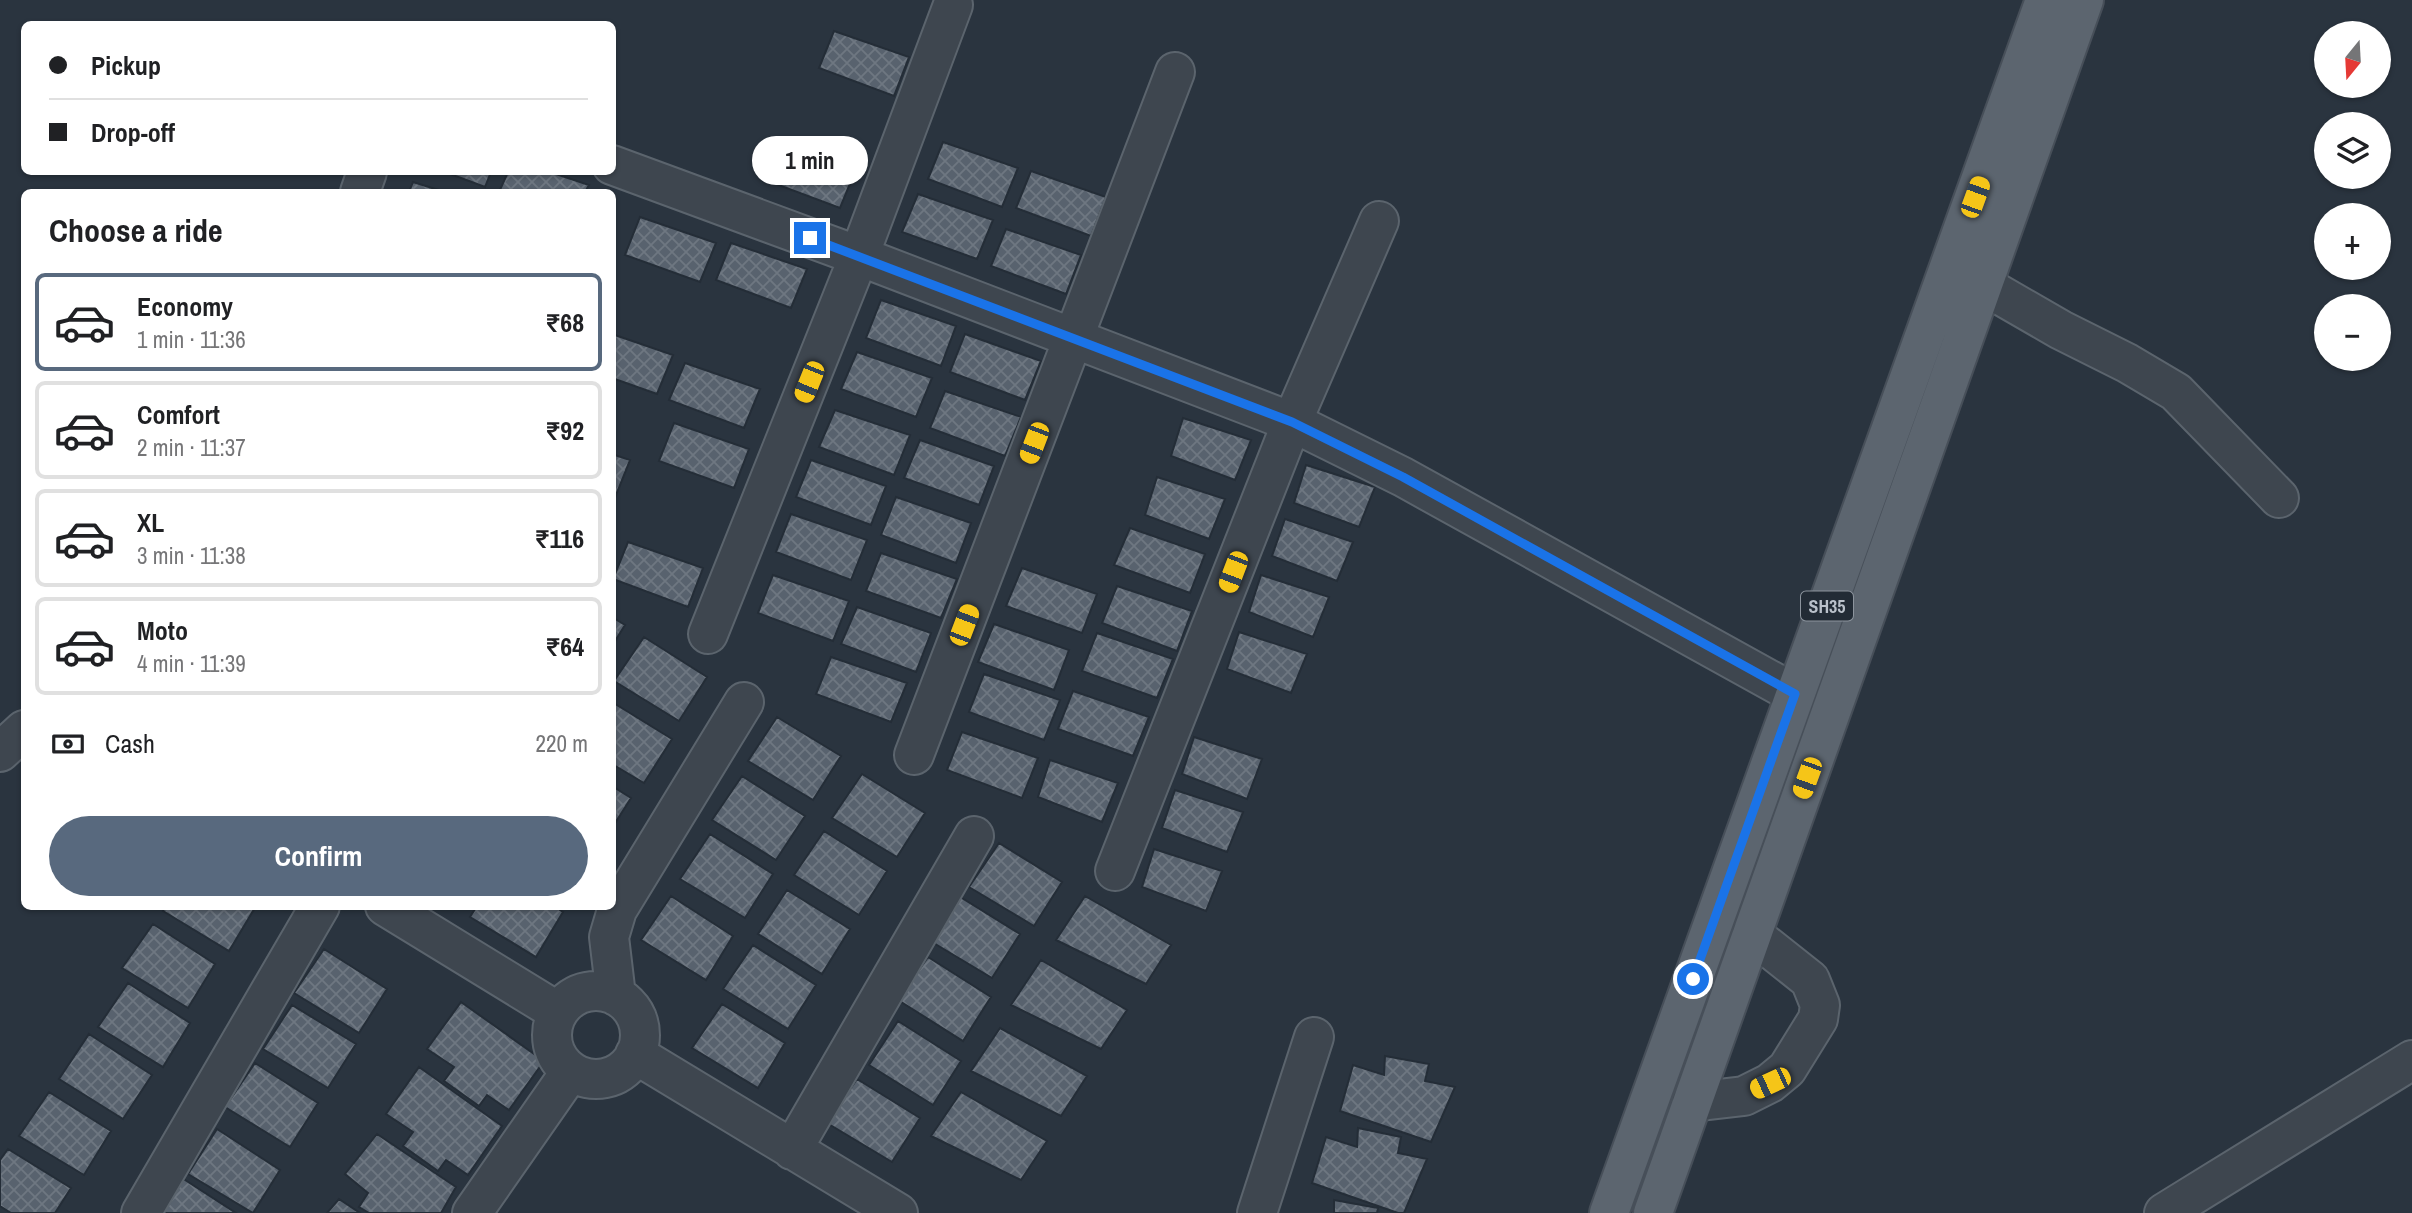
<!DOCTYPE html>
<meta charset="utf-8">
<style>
body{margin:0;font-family:"Archivo Narrow",sans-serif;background:#f2f2f2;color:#202124;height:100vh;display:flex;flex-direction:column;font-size:26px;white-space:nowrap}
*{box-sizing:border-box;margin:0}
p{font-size:23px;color:#757577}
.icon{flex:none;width:38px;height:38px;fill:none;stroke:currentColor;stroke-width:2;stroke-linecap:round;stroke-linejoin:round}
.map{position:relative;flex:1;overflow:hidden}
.panel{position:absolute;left:21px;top:189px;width:595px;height:721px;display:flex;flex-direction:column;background:#fff;border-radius:10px;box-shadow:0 2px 5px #0004}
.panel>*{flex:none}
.banner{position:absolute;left:21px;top:21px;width:595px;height:154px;border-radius:10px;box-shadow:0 2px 5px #0004;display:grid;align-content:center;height:154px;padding:0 28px;background:#fff}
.needle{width:46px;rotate:198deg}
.fabs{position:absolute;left:2314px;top:21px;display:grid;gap:14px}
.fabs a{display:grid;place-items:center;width:77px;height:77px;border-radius:50%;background:#fff;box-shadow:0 2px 5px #0004;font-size:35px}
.end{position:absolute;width:32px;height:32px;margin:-16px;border:9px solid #1a73e8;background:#fff;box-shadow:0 0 0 4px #fff}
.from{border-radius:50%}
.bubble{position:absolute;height:49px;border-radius:24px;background:#fff;box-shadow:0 2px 5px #0004;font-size:23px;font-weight:700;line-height:49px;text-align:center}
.car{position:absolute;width:21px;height:42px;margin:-21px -10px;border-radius:9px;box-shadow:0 0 5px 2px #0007;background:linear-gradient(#f5c518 24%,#345 0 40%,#f5c518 0 76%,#345 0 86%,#f5c518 0)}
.banner b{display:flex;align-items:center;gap:24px;height:66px;font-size:26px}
.banner b+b{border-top:2px solid #e0e0e0}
.banner i{width:18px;height:18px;background:#202124}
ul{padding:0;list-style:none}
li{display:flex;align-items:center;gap:21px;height:98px;margin:0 14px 10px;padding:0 14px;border:4px solid #e0e0e0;border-radius:10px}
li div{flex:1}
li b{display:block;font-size:26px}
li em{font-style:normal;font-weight:700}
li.on{border-color:#58697e}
li>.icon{width:63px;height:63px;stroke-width:1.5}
h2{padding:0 28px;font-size:32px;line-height:84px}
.pay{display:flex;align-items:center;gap:18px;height:77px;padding:0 28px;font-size:26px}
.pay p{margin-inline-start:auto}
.primary-button{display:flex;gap:14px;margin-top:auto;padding:14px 28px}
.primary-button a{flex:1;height:80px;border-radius:42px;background:#58697e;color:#fff;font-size:28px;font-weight:700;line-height:80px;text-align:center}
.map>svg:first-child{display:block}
.building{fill:url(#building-cross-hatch);stroke:#242d37;stroke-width:2}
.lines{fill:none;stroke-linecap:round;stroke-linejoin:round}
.minor-casing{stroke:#5b646d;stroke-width:42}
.major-casing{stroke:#474f59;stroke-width:42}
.minor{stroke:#3e464f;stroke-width:38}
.major{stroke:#5c656f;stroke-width:38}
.route{stroke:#1a73e8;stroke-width:9}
.labels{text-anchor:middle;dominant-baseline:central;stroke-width:5;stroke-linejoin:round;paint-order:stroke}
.shield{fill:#222b35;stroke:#8c949d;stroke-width:2}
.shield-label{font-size:18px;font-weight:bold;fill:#bac1ca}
</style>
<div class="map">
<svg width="2412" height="1213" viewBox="0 0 2412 1213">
<defs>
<pattern id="building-cross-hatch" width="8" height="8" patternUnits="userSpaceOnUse" patternTransform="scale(1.75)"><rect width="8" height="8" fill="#58626e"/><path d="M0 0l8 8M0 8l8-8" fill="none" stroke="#6e7781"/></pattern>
</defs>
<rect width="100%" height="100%" fill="#2a343f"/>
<!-- building -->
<path class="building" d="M834,31l75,26 -15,39 -75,-28z
M943,142l75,26 -16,39 -74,-28z
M780,143l76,26 -16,39 -75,-28z
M1031,171l75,26 -15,39 -75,-28z
M445,172h46l-6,15z
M508,172h42l39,13 -4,7h-86z
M413,182l32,10h-36z
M918,194l75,26 -16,39 -75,-27z
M640,217l76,26 -16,39 -75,-27z
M1006,229l75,26 -15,39 -75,-28z
M731,243l76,26 -16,39 -75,-28z
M881,300l75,26 -15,40 -75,-28z
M612,334l61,21 -16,39 -45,-16z
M965,334l76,27 -16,39 -75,-28z
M857,352l75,26 -16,39 -75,-28z
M685,363l75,26 -16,39 -75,-28z
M945,391l76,26 -16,39 -75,-28z
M835,410l75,25 -16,40 -75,-28z
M1183,418l68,22 -16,40 -64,-24z
M674,423l75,26 -15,39 -75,-27z
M920,440l74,26 -15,39 -75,-27z
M612,454l18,6 -16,40 -2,-1z
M811,460l75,26 -15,39 -75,-28z
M1306,465l69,22 -16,40 -65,-24z
M1157,477l68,22 -16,40 -64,-24z
M896,497l75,26 -15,40 -75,-28z
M791,514l76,26 -16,40 -75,-28z
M1285,519l68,23 -16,39 -65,-25z
M1130,528l75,26 -15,39 -76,-28z
M628,542l75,26 -15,39 -75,-28z
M881,553l76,26 -16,39 -75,-27z
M1022,568l75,26 -15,39 -76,-27z
M773,575l76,26 -16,40 -75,-28z
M1261,575l68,22 -16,40 -64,-25z
M1117,586l75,25 -15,40 -75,-28z
M857,607l74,26 -15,39 -75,-28z
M612,617l13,8 -13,21z
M994,624l75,26 -15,40 -76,-28z
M1239,632l68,22 -16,39 -64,-24z
M1097,633l76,26 -16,39 -75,-27z
M644,637l63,40 -28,44 -65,-40z
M831,657l76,26 -16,39 -75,-28z
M984,674l76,26 -16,40 -75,-28z
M1073,691l76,26 -16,39 -75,-27z
M612,702l60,37 -28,44 -32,-19z
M777,717l64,39 -28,44 -65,-39z
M962,732l76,26 -16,40 -75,-28z
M1194,737l68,22 -15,40 -65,-25z
M1050,760l68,23 -16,39 -64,-25z
M862,774l63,39 -28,44 -65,-39z
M742,776l63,40 -29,44 -64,-40z
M612,786l19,12 -19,30z
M1175,790l68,22 -16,40 -65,-24z
M824,831l63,40 -28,44 -65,-40z
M710,834l63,40 -28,44 -65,-39z
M999,843l63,39 -28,44 -65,-39z
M1154,849l68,22 -16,40 -64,-24z
M787,890l63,39 -28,45 -64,-40z
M957,895l63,39 -28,44 -65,-39z
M671,896l62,40 -27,44 -65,-40z
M1085,896l86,49 -25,39 -90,-44z
M166,906h90l-27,45 -66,-40z
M477,906h77l9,6 -27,45 -66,-40z
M153,924l62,40 -27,44 -66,-40z
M753,945l63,40 -28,44 -65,-40z
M324,949l63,40 -28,44 -65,-40z
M928,957l63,40 -28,44 -65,-41z
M1041,960l86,50 -26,39 -90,-44z
M128,983l62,40 -27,44 -65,-40z
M461,1002l83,59 -35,49 -22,-15 -8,11 -35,-25 10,-14 -27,-18z
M722,1004l63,39 -27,45 -66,-40z
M292,1005l64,39 -28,44 -65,-39z
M898,1021l63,40 -28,44 -64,-40z
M1000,1028l87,48 -26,40 -90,-45z
M89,1034l63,41 -29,44 -64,-40z
M1385,1056l44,8 -4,17 30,6 -24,55 -91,-31 13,-46 31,10z
M255,1063l63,40 -28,44 -65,-40z
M419,1067l83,59 -34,49 -22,-15 -8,11 -35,-25 10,-14 -27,-18z
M857,1079l63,39 -28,44 -65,-39z
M49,1092l62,39 -27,44 -65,-39z
M961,1092l86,49 -26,39 -90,-44z
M1358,1128l43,9 -3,16 29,6 -23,54h-6l-86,-30 14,-46 31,10z
M217,1129l63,41 -27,43 -65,-39z
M377,1134l79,53 -15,26h-72l-10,-6 9,-14 -23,-19z
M8,1149l63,39 -16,25h-44l-11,-7v-46z
M182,1178l54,35h-78z
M339,1199l21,14h-33z
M1334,1200l44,8 -1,5h-43z"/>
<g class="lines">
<!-- minor casing -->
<g class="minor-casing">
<path id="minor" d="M612,165l247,91 433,166 111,55 392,217
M360,192l7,-20
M1954,273l29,12 78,45 66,33 49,29 103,106
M708,634l151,-378 94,-251
M0,752l24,-22
M914,755l261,-683
M1115,871l177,-449 87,-201
M385,906l173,106
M552 1035a44 44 0 1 1 88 0a44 44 0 1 1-88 0Z
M616,996l-7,-59 8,-27 127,-208
M635,1054l263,159
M1692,1102l52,-6 26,-13 17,-14 31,-50 2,-14 -10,-25 -58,-46
M792,1150l182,-314
M141,1213l179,-307
M472,1213l99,-142
M1257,1213l57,-176
M2164,1213l248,-153"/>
</g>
<!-- major casing -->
<g class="major-casing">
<path id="major" d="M1609,1213l436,-1213
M1653,1213l431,-1213"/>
</g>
<!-- minor -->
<use href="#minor" class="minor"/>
<!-- major -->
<use href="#major" class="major"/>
</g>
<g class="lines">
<!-- route -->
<path class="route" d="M810,238l482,184 111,55 392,217 -102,285"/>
</g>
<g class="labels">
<!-- shield labels -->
<rect class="shield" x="1801" y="591.5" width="52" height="29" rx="5"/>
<g class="shield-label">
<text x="1827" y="606">SH35</text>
</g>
</g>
</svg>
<div class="fabs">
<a><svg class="needle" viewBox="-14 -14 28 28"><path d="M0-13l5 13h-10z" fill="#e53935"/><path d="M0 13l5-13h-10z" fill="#757577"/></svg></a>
<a><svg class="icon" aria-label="layers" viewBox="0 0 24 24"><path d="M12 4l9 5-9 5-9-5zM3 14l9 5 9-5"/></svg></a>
<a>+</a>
<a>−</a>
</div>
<i class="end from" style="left:1693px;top:979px"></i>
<i class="end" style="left:810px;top:238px"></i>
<div class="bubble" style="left:752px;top:136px;width:116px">1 min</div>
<i class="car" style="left:1975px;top:197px;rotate:20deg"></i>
<i class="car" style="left:809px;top:382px;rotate:202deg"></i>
<i class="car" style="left:1034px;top:443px;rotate:201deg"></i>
<i class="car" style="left:1233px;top:572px;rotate:201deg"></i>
<i class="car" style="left:964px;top:625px;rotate:21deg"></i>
<i class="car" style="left:1807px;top:778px;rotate:200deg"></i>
<i class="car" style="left:1770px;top:1083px;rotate:245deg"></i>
<div class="banner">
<b><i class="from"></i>Pickup</b>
<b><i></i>Drop-off</b>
</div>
<section class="panel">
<h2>Choose a ride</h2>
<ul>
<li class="on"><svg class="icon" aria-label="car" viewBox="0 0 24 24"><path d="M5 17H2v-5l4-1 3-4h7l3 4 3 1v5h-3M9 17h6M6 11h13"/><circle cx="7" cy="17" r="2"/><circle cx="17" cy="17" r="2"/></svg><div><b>Economy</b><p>1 min · 11:36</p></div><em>₹68</em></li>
<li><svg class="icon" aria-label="car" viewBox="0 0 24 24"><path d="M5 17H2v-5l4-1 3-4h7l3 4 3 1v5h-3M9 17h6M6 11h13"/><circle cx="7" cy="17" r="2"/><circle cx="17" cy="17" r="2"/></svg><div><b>Comfort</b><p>2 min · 11:37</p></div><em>₹92</em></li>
<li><svg class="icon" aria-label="car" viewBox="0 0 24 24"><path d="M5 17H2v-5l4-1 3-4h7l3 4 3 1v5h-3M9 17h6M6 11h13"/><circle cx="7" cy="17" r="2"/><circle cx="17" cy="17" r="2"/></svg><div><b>XL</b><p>3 min · 11:38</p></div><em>₹116</em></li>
<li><svg class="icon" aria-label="car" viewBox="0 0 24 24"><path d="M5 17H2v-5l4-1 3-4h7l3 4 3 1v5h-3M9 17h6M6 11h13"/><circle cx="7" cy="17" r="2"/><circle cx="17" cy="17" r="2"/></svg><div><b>Moto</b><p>4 min · 11:39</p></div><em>₹64</em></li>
</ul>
<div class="pay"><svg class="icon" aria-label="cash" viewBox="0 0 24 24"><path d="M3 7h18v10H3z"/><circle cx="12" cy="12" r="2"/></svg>Cash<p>220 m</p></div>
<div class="primary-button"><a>Confirm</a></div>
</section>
</div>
